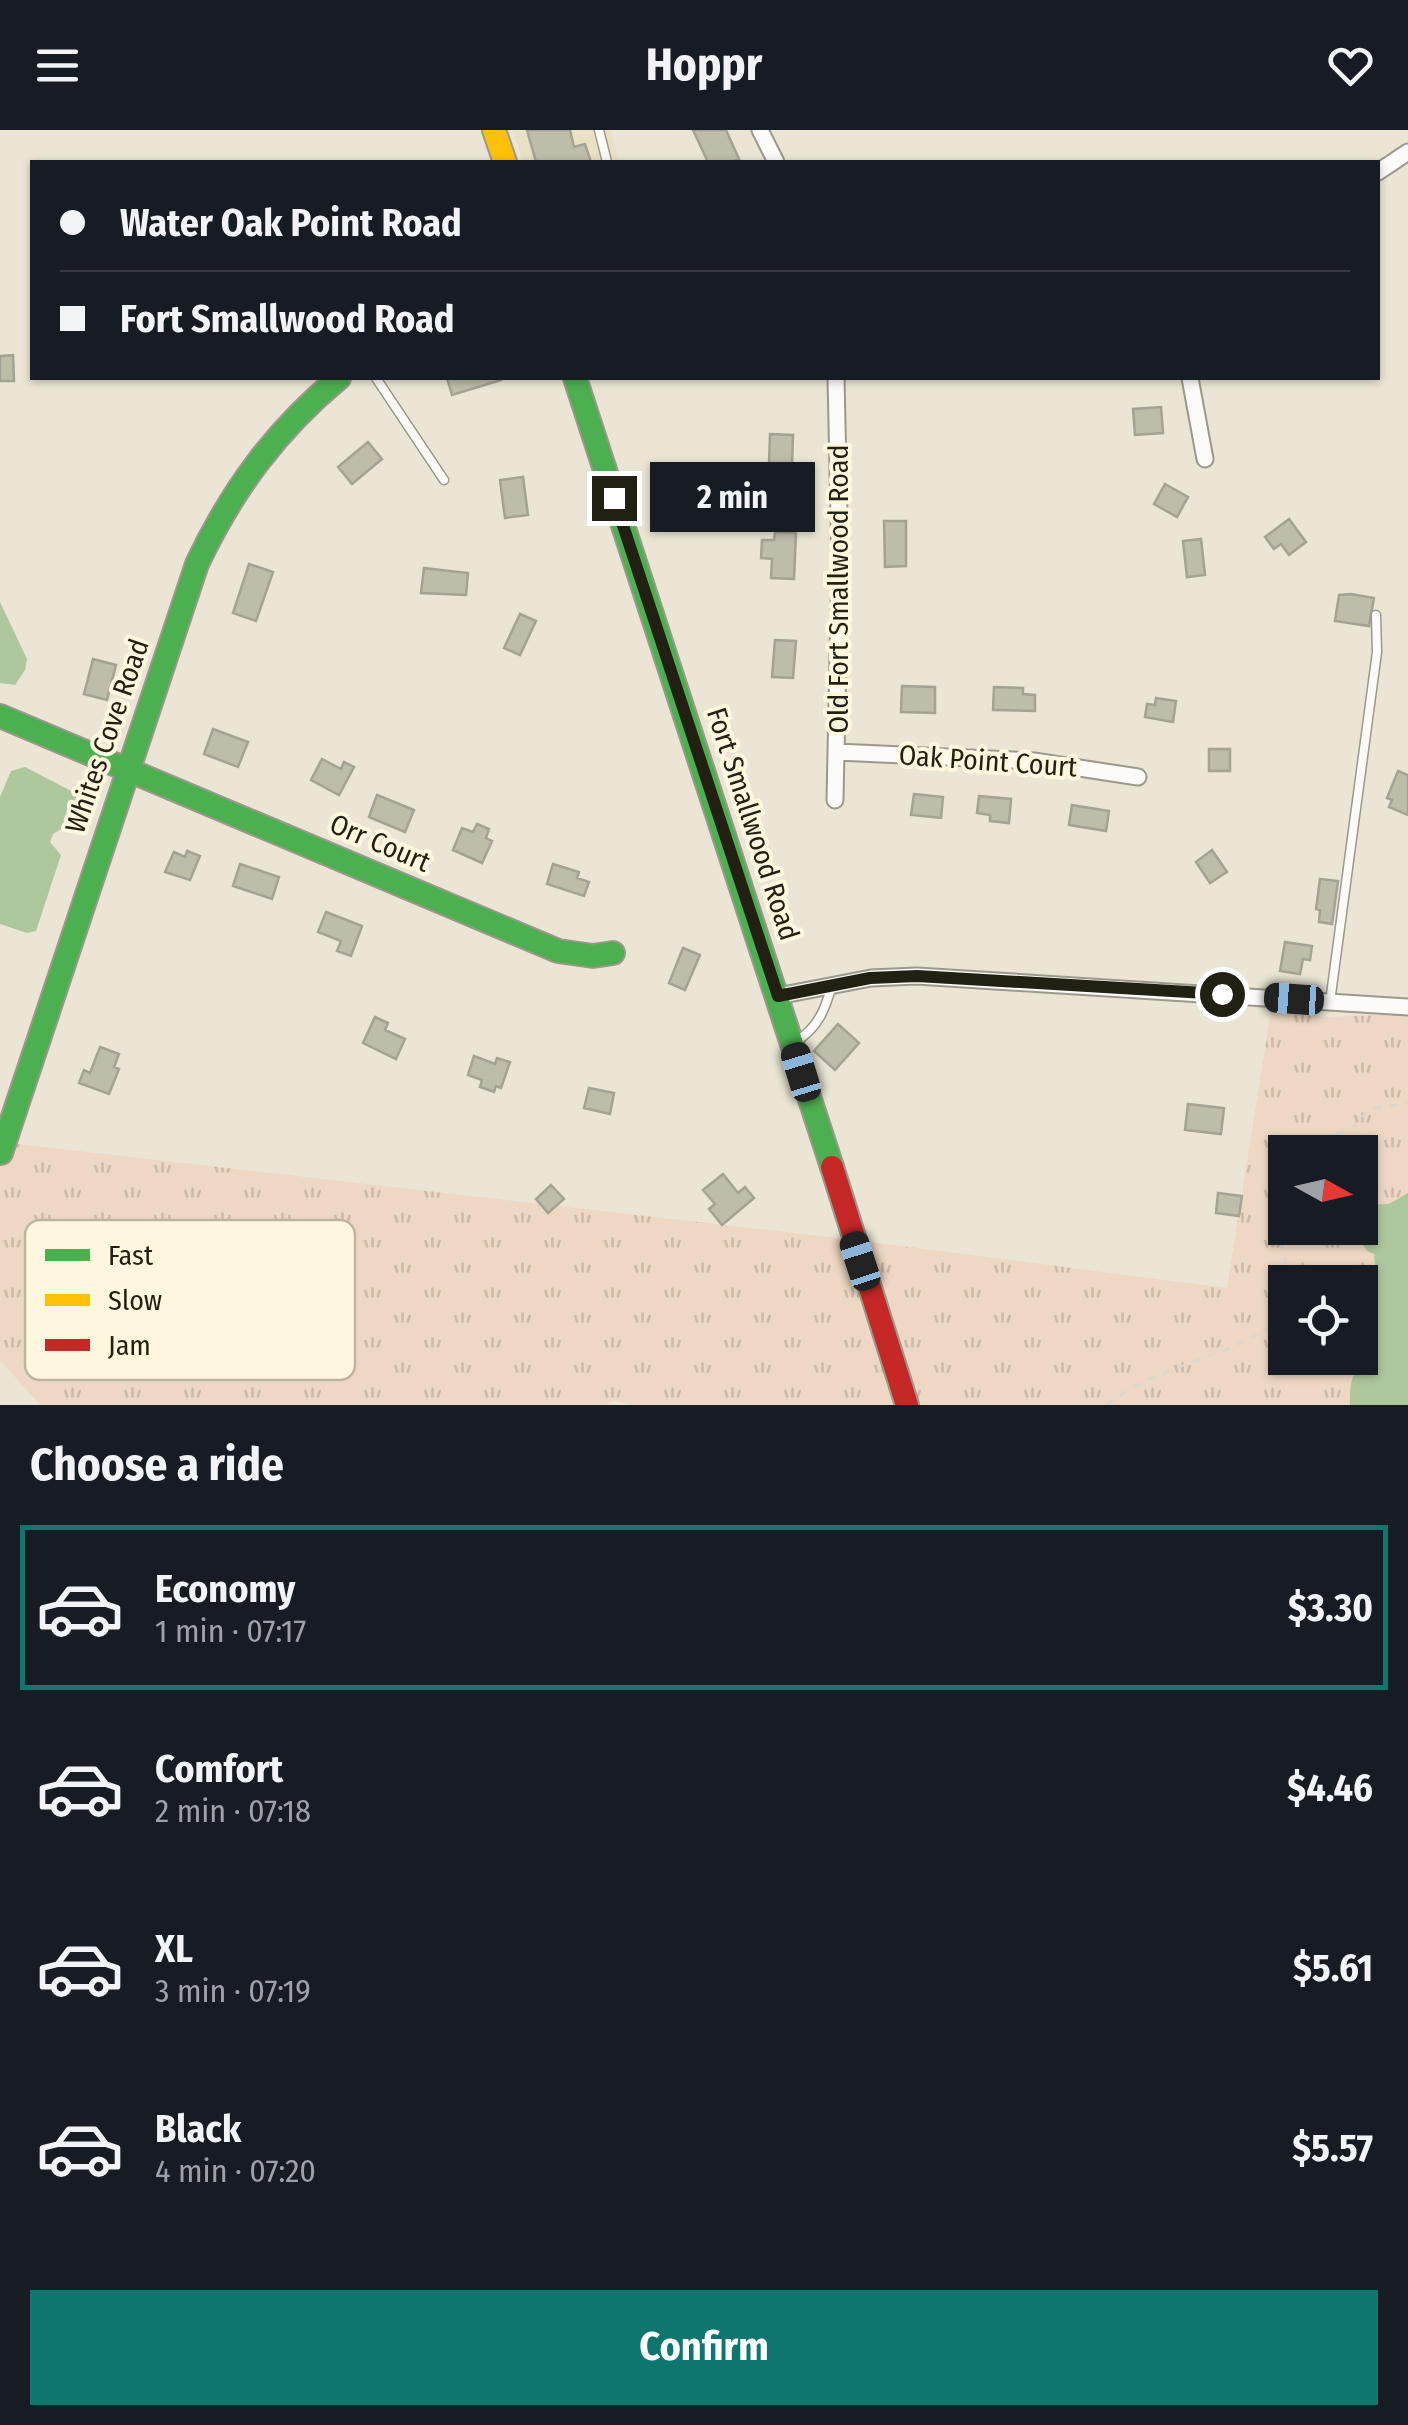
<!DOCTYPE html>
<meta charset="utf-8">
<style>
body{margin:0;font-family:"Fira Sans Condensed",sans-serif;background:#242831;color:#f1f3f6;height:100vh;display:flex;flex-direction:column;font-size:38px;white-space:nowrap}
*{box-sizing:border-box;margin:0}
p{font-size:32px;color:#9ea1a6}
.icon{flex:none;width:55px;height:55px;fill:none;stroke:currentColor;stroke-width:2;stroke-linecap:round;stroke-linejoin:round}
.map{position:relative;height:1275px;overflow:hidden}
.sheet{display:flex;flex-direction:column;background:#171b24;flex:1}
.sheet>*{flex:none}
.banner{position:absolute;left:30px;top:30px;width:1350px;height:220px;border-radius:0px;box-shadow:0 2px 8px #0004;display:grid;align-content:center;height:220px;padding:0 30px;background:#171b24}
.needle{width:65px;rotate:98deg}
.buttons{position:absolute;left:1268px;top:1005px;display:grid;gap:20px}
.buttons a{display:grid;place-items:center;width:110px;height:110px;border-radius:0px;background:#171b24;box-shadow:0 2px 8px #0004;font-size:50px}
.end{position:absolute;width:45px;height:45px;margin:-22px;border:12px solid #221f13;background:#fff;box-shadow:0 0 0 5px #fff}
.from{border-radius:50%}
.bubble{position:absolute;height:70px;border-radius:0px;background:#171b24;box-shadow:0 2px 8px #0004;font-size:32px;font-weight:700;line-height:70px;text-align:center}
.car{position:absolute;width:30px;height:60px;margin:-30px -15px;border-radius:12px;box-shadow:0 0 8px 2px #0007;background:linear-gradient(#222 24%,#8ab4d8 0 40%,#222 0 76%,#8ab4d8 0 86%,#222 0)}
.banner b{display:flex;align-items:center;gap:35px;height:95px;font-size:38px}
.banner b+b{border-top:2px solid #363941}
.banner i{width:25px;height:25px;background:#f1f3f6}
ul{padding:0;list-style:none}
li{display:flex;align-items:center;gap:30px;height:165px;margin:0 20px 15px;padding:0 10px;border:5px solid transparent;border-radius:0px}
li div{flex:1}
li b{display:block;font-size:38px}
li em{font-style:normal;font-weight:700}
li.current{border-color:#0f766e}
li>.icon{width:90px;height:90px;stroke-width:1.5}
h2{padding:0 30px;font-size:45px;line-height:120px}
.button{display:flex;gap:20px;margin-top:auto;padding:20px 30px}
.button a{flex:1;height:115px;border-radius:0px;background:#0f766e;color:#fff;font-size:40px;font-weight:700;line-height:115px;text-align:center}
header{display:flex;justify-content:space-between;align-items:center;height:130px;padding:0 30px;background:#171b24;font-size:45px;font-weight:700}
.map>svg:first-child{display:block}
.built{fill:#e9e1c4}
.grass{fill:url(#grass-tufts);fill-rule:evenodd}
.water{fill:#aec79d}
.building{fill:#bebdaa;stroke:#a4a295;stroke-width:2.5}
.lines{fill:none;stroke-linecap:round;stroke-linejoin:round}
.lane-casing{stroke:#9c988b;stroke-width:11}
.street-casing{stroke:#9c988b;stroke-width:19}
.fast-casing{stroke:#9c988b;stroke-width:26}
.slow-casing{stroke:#9c988b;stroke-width:26}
.jam-casing{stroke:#9c988b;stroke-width:26}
.path{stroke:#d9d7d2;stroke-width:2.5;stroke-dasharray:8 8;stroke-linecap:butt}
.lane{stroke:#fcfbf9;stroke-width:8}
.street{stroke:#fcfbf9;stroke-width:15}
.fast{stroke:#4caf50;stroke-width:22}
.slow{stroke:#ffc107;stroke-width:22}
.jam{stroke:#c62828;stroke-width:22}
.route{stroke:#221f13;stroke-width:12}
.labels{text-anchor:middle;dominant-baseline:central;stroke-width:8;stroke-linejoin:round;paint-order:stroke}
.street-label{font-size:28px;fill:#221f13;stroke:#fef7de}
.key{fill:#fef7de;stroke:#bcb6a1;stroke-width:2.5}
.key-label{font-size:28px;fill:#221f13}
</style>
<header><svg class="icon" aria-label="menu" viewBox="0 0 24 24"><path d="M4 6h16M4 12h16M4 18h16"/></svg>Hoppr<svg class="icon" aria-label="heart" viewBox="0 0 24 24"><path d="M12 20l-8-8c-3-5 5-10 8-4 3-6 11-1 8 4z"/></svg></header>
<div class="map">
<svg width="1408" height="1275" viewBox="0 0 1408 1275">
<defs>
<pattern id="grass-tufts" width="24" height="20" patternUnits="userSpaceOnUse" patternTransform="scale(2.5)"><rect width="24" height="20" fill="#eed8c4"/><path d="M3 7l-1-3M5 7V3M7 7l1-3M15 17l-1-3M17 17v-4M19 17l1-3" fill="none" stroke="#ccb9a8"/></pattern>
</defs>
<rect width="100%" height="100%" fill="#eae5d4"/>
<!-- built -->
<path class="built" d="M513,0h98l7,32h-95z"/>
<!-- grass -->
<path class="grass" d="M1272,874l51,13 85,-3v391h-777l-17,-4 -8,4h-566l-40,-45v-218l847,97 380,49zM1285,1022h75v76h-75zM1285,1152h75v76h-75z"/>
<!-- water -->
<path class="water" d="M0,472l27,57 -2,11 -10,15 -15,-2z
M25,637l52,27 -5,28 -19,12 -3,8 11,13 -25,76 -9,2 -27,-9v-127l11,-26z
M1408,1063v212h-58c-1,-35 8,-32 19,-61 10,-28 8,-61 5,-90l-7,-3 -15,-23h8v-23l29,-1z"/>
<!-- building -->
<path class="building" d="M527,0h43l4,17 11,-3 6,18h-55z
M693,0h33l13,29 -8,3h-23z
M13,225l1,26h-14v-25z
M447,248h54v2l-49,15z
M1161,277l2,26 -28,2 -2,-26z
M770,304l23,1 -1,30 -23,-1z
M368,312l14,17 -30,25 -14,-17z
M523,347l5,38 -23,3 -5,-38z
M1165,354l23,13 -11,20 -23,-13z
M1289,389l17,23 -17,13 -8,-11 -7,5 -9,-12z
M884,391h22v45l-21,1z
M775,402l21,1 -2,46 -23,-1 1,-19 -11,-1 1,-18h12z
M1201,409l4,36 -18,2 -4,-36z
M249,434l24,8 -17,49 -23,-8z
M424,438l44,5 -2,22 -45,-2z
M1351,464l23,4 -5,28 -34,-5 4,-26z
M520,484l16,7 -16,34 -16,-7z
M775,510l21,1 -3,37 -21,-1z
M93,529l23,6 -9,35 -23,-6z
M902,556l33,1v26l-34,-1z
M994,557l29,1v6l12,1v16l-42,-1z
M1156,568l20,3 -3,21 -28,-5 2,-13 8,1z
M213,599l35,13 -10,25 -34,-13z
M1209,619h21v22h-21z
M322,629l19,10 3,-7 10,5 -15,28 -28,-15z
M1398,641l10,4v40l-19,-8 3,-7 -5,-2z
M914,664l29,3 -2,21 -30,-3z
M377,665l37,15 -9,22 -36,-15z
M979,666l32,3 -2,24 -19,-2v-6l-13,-2z
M1072,675l37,6 -3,20 -37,-6z
M477,694l12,5 -3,9 6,3 -10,22 -29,-13 9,-22 11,4z
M1212,720l15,22 -17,11 -14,-21z
M187,721l13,5 -10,24 -25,-8 9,-20 11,5z
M240,734l39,13 -7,22 -39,-13z
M553,734l26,8 -2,6 12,4 -5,14 -37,-12z
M1320,749l18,2 -6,43 -13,-2 1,-12 -4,-1z
M326,782l36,14 -11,30 -14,-5 4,-10 -23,-9z
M1285,812l27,4 -2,14 -7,-1 -3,15 -20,-3z
M683,818l17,7 -15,35 -16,-7z
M375,887l13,6 -3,7 20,9 -9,20 -33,-16z
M838,894l21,19 -24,27 -21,-19z
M100,917l19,7 -5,13 5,2 -10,25 -30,-11 5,-13 6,3z
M474,926l21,8 2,-6 13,4 -9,26 -5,-2 -2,6 -14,-5 2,-7 -14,-5z
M589,958l25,5 -4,21 -26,-6z
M1188,974l36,4 -3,26 -36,-4z
M723,1044l15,19 7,-6 9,11 -32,27 -13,-16 6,-5 -12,-14z
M551,1055l13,14 -16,14 -12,-14z
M1218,1063l24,3 -3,20 -23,-3z"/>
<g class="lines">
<!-- lane casing -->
<g class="lane-casing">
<path id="lane" d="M599,0l8,32
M376,248l68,102
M1330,872l47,-350 -1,-37
M795,912c23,-14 30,-32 37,-57"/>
</g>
<!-- street casing -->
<g class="street-casing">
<path id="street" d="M760,0l16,32
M1378,42l30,-20
M1190,248l15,81
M837,622l197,9 104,16
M835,670l5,-238 -4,-184
M778,866l93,-18 46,-2 491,31"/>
</g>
<!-- fast casing -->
<g class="fast-casing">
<path id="fast" d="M575,248l257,789
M0,586l558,235 35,5 20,-3
M1,1023l196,-589c35,-74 79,-134 142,-186"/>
</g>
<!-- slow casing -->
<g class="slow-casing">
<path id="slow" d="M494,0l11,32"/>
</g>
<!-- jam casing -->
<g class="jam-casing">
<path id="jam" d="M832,1037l75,238"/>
</g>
<!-- path -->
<path class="path" d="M1291,1022l61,-24 17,-19 39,-6
M1285,1025l-16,9c1,40 17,79 17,118
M1107,1275c52,-43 126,-45 178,-90"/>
<!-- lane -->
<use href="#lane" class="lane"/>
<!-- street -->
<use href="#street" class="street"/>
<!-- fast -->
<use href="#fast" class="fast"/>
<!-- slow -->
<use href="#slow" class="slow"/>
<!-- jam -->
<use href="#jam" class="jam"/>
</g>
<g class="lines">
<!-- route -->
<path class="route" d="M614,368l164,498 92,-18 47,-2 305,18"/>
</g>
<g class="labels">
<!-- street labels -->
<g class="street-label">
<text transform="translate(838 459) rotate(-90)">Old Fort Smallwood Road</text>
<text transform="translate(107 606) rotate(-71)">Whites Cove Road</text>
<text transform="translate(988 631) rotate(4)">Oak Point Court</text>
<text transform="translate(753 694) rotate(72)">Fort Smallwood Road</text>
<text transform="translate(380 713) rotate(23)">Orr Court</text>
</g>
</g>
<!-- legend -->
<rect x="25" y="1090" width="330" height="160" rx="15" class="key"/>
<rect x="45" y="1119" width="45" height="12" fill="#4caf50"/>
<rect x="45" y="1164" width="45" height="12" fill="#ffc107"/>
<rect x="45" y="1209" width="45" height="12" fill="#c62828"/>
<g class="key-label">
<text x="108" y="1135">Fast</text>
<text x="108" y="1180">Slow</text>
<text x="108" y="1225">Jam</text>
</g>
</svg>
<div class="buttons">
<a><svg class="needle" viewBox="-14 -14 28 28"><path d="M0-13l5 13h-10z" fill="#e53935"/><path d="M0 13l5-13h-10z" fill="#9ea1a6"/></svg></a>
<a><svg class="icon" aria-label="locate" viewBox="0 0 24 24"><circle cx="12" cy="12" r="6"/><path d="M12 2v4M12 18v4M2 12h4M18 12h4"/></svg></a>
</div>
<i class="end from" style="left:1222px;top:864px"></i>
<i class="end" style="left:614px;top:368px"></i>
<div class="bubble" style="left:650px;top:332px;width:165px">2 min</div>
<i class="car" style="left:1294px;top:869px;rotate:274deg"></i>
<i class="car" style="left:801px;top:942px;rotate:343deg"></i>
<i class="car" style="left:860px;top:1131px;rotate:342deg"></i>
<div class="banner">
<b><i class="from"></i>Water Oak Point Road</b>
<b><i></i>Fort Smallwood Road</b>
</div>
</div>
<section class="sheet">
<h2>Choose a ride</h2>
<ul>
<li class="current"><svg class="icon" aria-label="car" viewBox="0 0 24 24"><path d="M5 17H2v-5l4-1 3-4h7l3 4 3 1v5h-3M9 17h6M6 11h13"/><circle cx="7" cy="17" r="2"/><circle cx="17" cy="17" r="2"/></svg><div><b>Economy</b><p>1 min · 07:17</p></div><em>$3.30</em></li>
<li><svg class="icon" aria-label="car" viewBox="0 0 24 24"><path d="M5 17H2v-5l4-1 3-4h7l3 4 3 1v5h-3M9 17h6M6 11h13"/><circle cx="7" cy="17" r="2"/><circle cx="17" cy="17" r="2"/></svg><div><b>Comfort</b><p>2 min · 07:18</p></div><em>$4.46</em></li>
<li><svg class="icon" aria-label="car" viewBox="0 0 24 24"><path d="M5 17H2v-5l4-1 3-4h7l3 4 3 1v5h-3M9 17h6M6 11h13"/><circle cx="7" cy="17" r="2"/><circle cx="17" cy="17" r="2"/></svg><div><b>XL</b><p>3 min · 07:19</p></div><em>$5.61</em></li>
<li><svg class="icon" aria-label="car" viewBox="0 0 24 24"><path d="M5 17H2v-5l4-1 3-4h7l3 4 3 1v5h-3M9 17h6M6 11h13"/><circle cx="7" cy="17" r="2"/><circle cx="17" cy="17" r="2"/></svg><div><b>Black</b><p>4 min · 07:20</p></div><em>$5.57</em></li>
</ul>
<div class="button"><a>Confirm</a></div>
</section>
